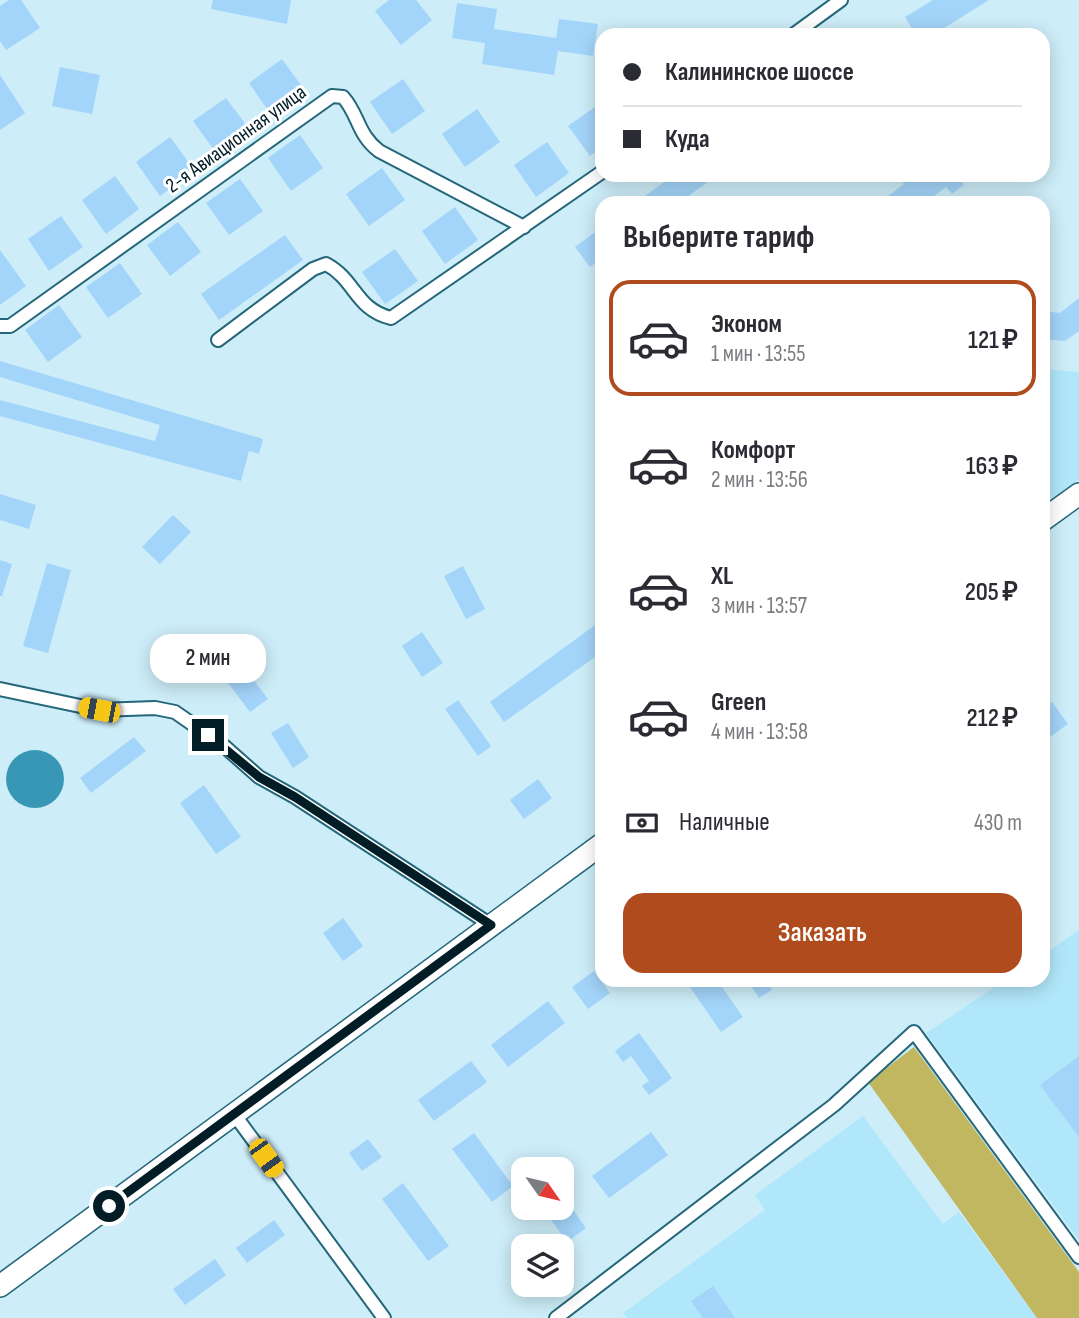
<!DOCTYPE html>
<html lang="ru">
<meta charset="utf-8">
<style>
body{margin:0;font-family:"Sofia Sans Condensed",sans-serif;background:#f2f2f3;color:#2b2b33;height:100vh;display:flex;flex-direction:column;font-size:26px;white-space:nowrap}
*{box-sizing:border-box;margin:0}
p{font-size:23px;color:#7c7c81}
.icon{flex:none;width:38px;height:38px;fill:none;stroke:currentColor;stroke-width:2;stroke-linecap:round;stroke-linejoin:round}
.map{position:relative;flex:1;overflow:hidden}
.panel{position:absolute;left:595px;top:196px;width:455px;height:791px;display:flex;flex-direction:column;background:#fff;border-radius:21px;box-shadow:0 4px 18px #0003}
.panel>*{flex:none}
.banner{position:absolute;left:595px;top:28px;width:455px;height:154px;border-radius:21px;box-shadow:0 4px 18px #0003;display:grid;align-content:center;height:154px;padding:0 28px;background:#fff}
.needle{width:46px;rotate:124deg}
.buttons{position:absolute;left:511px;top:1157px;display:grid;gap:14px}
.buttons a{display:grid;place-items:center;width:63px;height:63px;border-radius:14px;background:#fff;box-shadow:0 4px 18px #0003;font-size:35px}
.end{position:absolute;width:32px;height:32px;margin:-16px;border:9px solid #021d25;background:#fff;box-shadow:0 0 0 4px #fff}
.from{border-radius:50%}
.bubble{position:absolute;height:49px;border-radius:21px;background:#fff;box-shadow:0 4px 18px #0003;font-size:23px;font-weight:600;line-height:49px;text-align:center}
.car{position:absolute;width:21px;height:42px;margin:-21px -10px;border-radius:9px;box-shadow:0 0 5px 2px #0007;background:linear-gradient(#f5c518 24%,#345 0 40%,#f5c518 0 76%,#345 0 86%,#f5c518 0)}
.banner b{display:flex;align-items:center;gap:24px;height:66px;font-size:26px}
.banner b+b{border-top:2px solid #e1e1e2}
.banner i{width:18px;height:18px;background:#2b2b33}
ul{padding:0;list-style:none}
li{display:flex;align-items:center;gap:21px;height:116px;margin:0 14px 10px;padding:0 14px;border:4px solid transparent;border-radius:21px}
li div{flex:1}
li b{display:block;font-size:26px}
li em{font-style:normal;font-weight:600}
li.current{border-color:#b04b1d}
li>.icon{width:63px;height:63px;stroke-width:1.5}
h2{padding:0 28px;font-size:32px;line-height:84px}
.pay{display:flex;align-items:center;gap:18px;height:77px;padding:0 28px;font-size:26px}
.pay p{margin-inline-start:auto}
.action{display:flex;gap:14px;margin-top:auto;padding:14px 28px}
.action a{flex:1;height:80px;border-radius:21px;background:#b04b1d;color:#fff;font-size:28px;font-weight:600;line-height:80px;text-align:center}
.map>svg:first-child{display:block}
.built{fill:#b1e7fa}
.green{fill:#c2b761}
.water{fill:#3897b4}
.building{fill:#a3d4f9}
.lines{fill:none;stroke-linecap:round;stroke-linejoin:round}
.street-casing{stroke:#24667a;stroke-width:16}
.primary-casing{stroke:#24667a;stroke-width:24}
.street{stroke:#fff;stroke-width:12}
.primary{stroke:#fff;stroke-width:21}
.route{stroke:#021d25;stroke-width:9}
.labels{text-anchor:middle;dominant-baseline:central;stroke-width:6;stroke-linejoin:round;paint-order:stroke}
.street-label{font-size:21px;fill:#021d25;stroke:#fff}
</style>
<div class="map">
<svg width="1079" height="1318" viewBox="0 0 1079 1318">
<rect width="100%" height="100%" fill="#cdedf8"/>
<!-- built -->
<path class="built" d="M1043,369l36,3v107l-36,26z
M1079,930v310l-153,-207 79,-53h38v-25z
M863,1116l80,108 16,-12 78,106h-410l-4,-5 142,-103 -10,-15z"/>
<!-- green -->
<path class="green" d="M914,1047l165,225v46h-42l-169,-236z"/>
<!-- water -->
<path class="water" d="M6 779a29 29 0 1 1 58 0a29 29 0 1 1-58 0Z"/>
<!-- building -->
<path class="building" d="M9,0h12l19,28 -34,22 -6,-9v-35z
M213,0h78l-4,24 -76,-15z
M389,0h27l16,20 -31,25 -26,-34z
M933,0h56l-48,30 3,5h-28l-11,-18z
M457,3l40,6 -3,20 62,9 3,-19 39,5 -5,32 -35,-5 -4,24 -72,-11 3,-21 -33,-5z
M282,59l24,33 -34,24 -23,-33z
M60,67l40,8 -8,39 -40,-8z
M0,75l25,38 -25,17z
M403,79l22,32 -33,23 -22,-32z
M226,98l24,32 -33,24 -24,-33z
M602,102v46l-12,8 -22,-30z
M477,109l23,33 -35,25 -23,-33z
M300,135l23,33 -32,23 -23,-33z
M170,137l25,34 -35,25 -24,-34z
M547,142l22,31 -33,24 -22,-32z
M382,168l23,32 -36,26 -23,-32z
M674,175h43l-38,28h-44z
M898,175h58l8,10 -12,9 -6,-7 -16,12 3,4h-39l-6,-7 16,-12z
M115,176l24,33 -33,25 -24,-34z
M240,179l23,32 -34,24 -23,-32z
M455,207l23,33 -33,24 -23,-33z
M61,216l22,31 -34,24 -21,-32z
M178,222l23,30 -31,24 -23,-31z
M602,227v31l-12,9 -15,-20z
M285,235l18,25 -84,60 -18,-26z
M395,249l23,32 -33,23 -23,-32z
M0,250l26,36 -26,19z
M120,263l22,31 -34,24 -22,-31z
M1079,298v33l-14,10 -22,-2v-28l17,2z
M59,305l23,32 -34,25 -23,-32z
M0,361l263,78 -4,15 -10,-3 -8,30 -241,-65v-16l155,41 5,-16 -160,-48z
M0,494l36,11 -7,24 -29,-9z
M173,515l18,17 -31,32 -18,-17z
M0,560l12,4 -10,32h-2z
M47,563l24,7 -23,83 -25,-7z
M463,566l22,43 -19,10 -22,-43z
M602,620v32l-98,70 -14,-20z
M422,632l21,31 -21,14 -20,-31z
M231,650l37,49 -18,13 -37,-49z
M458,700l33,46 -13,10 -33,-47z
M1052,702l16,22 -25,18v-34z
M288,723l21,34 -16,11 -22,-35z
M134,737l12,14 -55,42 -11,-15z
M538,779l14,19 -28,21 -14,-19z
M204,785l37,52 -25,17 -36,-51z
M343,918l20,28 -20,15 -20,-28z
M594,971l16,22 -22,16 -16,-22z
M685,980h32l26,37 -22,15z
M747,980h18l7,10 -13,8z
M548,1001l17,22 -57,44 -17,-22z
M639,1033l33,45 -23,17 -7,-9 7,-5 -18,-25 -8,6 -8,-11z
M1079,1056v81l-39,-52z
M471,1061l16,21 -53,39 -16,-21z
M651,1132l17,23 -59,43 -17,-22z
M474,1133l39,53 -21,16 -40,-53z
M368,1139l14,18 -20,14 -13,-18z
M403,1183l46,63 -21,15 -46,-62z
M569,1204l17,24 -19,14 -18,-25z
M274,1220l11,15 -38,28 -11,-15z
M215,1259l11,16 -41,30 -12,-16z
M713,1286l22,32h-32l-12,-17z"/>
<g class="lines">
<!-- street casing -->
<g class="street-casing">
<path id="street" d="M793,35l48,-35
M0,326h10l322,-230 11,1c16,18 14,37 36,54l145,76
M218,340l95,-71 13,-5c30,16 29,45 65,54l211,-146
M0,689l99,21 56,-2 20,4 49,34 35,31 36,20 196,128
M234,1114l150,204
M556,1318l278,-213 80,-73 165,225"/>
</g>
<!-- primary casing -->
<g class="primary-casing">
<path id="primary" d="M1043,520l36,-26
M0,1286l602,-442"/>
</g>
<!-- street -->
<use href="#street" class="street"/>
<!-- primary -->
<use href="#primary" class="primary"/>
</g>
<g class="lines">
<!-- route -->
<path class="route" d="M109,1206l382,-281 -196,-128 -36,-20 -51,-42"/>
</g>
<g class="labels">
<!-- street labels -->
<g class="street-label">
<text transform="translate(236 139) rotate(-36)">2-я Авиационная улица</text>
</g>
</g>
</svg>
<div class="buttons">
<a><svg class="needle" viewBox="-14 -14 28 28"><path d="M0-13l5 13h-10z" fill="#e53935"/><path d="M0 13l5-13h-10z" fill="#7c7c81"/></svg></a>
<a><svg class="icon" aria-label="layers" viewBox="0 0 24 24"><path d="M12 4l9 5-9 5-9-5zM3 14l9 5 9-5"/></svg></a>
</div>
<i class="end from" style="left:109px;top:1206px"></i>
<i class="end" style="left:208px;top:735px"></i>
<div class="bubble" style="left:150px;top:634px;width:116px">2 мин</div>
<i class="car" style="left:99px;top:710px;rotate:281deg"></i>
<i class="car" style="left:266px;top:1158px;rotate:144deg"></i>
<div class="banner">
<b><i class="from"></i>Калининское шоссе</b>
<b><i></i>Куда</b>
</div>
<section class="panel">
<h2>Выберите тариф</h2>
<ul>
<li class="current"><svg class="icon" aria-label="car" viewBox="0 0 24 24"><path d="M5 17H2v-5l4-1 3-4h7l3 4 3 1v5h-3M9 17h6M6 11h13"/><circle cx="7" cy="17" r="2"/><circle cx="17" cy="17" r="2"/></svg><div><b>Эконом</b><p>1 мин · 13:55</p></div><em>121 ₽</em></li>
<li><svg class="icon" aria-label="car" viewBox="0 0 24 24"><path d="M5 17H2v-5l4-1 3-4h7l3 4 3 1v5h-3M9 17h6M6 11h13"/><circle cx="7" cy="17" r="2"/><circle cx="17" cy="17" r="2"/></svg><div><b>Комфорт</b><p>2 мин · 13:56</p></div><em>163 ₽</em></li>
<li><svg class="icon" aria-label="car" viewBox="0 0 24 24"><path d="M5 17H2v-5l4-1 3-4h7l3 4 3 1v5h-3M9 17h6M6 11h13"/><circle cx="7" cy="17" r="2"/><circle cx="17" cy="17" r="2"/></svg><div><b>XL</b><p>3 мин · 13:57</p></div><em>205 ₽</em></li>
<li><svg class="icon" aria-label="car" viewBox="0 0 24 24"><path d="M5 17H2v-5l4-1 3-4h7l3 4 3 1v5h-3M9 17h6M6 11h13"/><circle cx="7" cy="17" r="2"/><circle cx="17" cy="17" r="2"/></svg><div><b>Green</b><p>4 мин · 13:58</p></div><em>212 ₽</em></li>
</ul>
<div class="pay"><svg class="icon" aria-label="cash" viewBox="0 0 24 24"><path d="M3 7h18v10H3z"/><circle cx="12" cy="12" r="2"/></svg>Наличные<p>430 m</p></div>
<div class="action"><a>Заказать</a></div>
</section>
</div>
